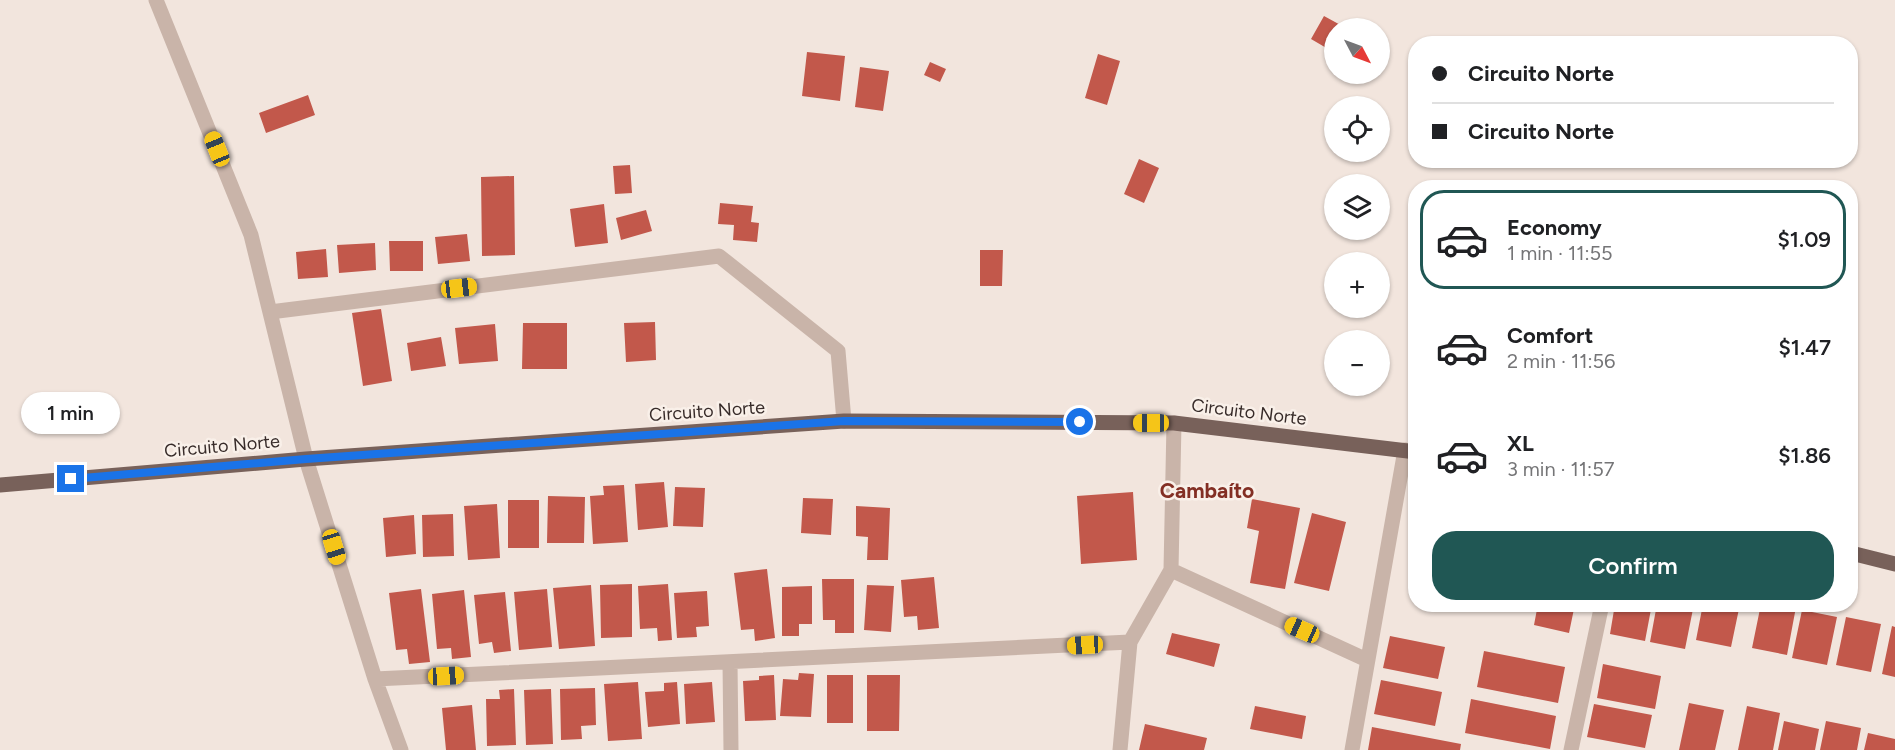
<!DOCTYPE html>
<meta charset="utf-8">
<style>
body{margin:0;font-family:Figtree,sans-serif;background:#f6f6f6;color:#202124;height:100vh;display:flex;flex-direction:column;font-size:22px;white-space:nowrap}
*{box-sizing:border-box;margin:0}
p{font-size:20px;color:#757577}
.icon{flex:none;width:33px;height:33px;fill:none;stroke:currentColor;stroke-width:2;stroke-linecap:round;stroke-linejoin:round}
.map{position:relative;flex:1;overflow:hidden}
.panel{position:absolute;left:1408px;top:180px;width:450px;height:432px;display:flex;flex-direction:column;background:#fff;border-radius:24px;box-shadow:0 2px 4px #0004}
.panel>*{flex:none}
.top-card{position:absolute;left:1408px;top:36px;width:450px;height:132px;border-radius:24px;box-shadow:0 2px 4px #0004;display:grid;align-content:center;height:132px;padding:0 24px;background:#fff}
.needle{width:39px;rotate:131deg}
.buttons{position:absolute;left:1324px;top:18px;display:grid;gap:12px}
.buttons a{display:grid;place-items:center;width:66px;height:66px;border-radius:50%;background:#fff;box-shadow:0 2px 4px #0004;font-size:30px}
.end{position:absolute;width:27px;height:27px;margin:-14px;border:8px solid #1a73e8;background:#fff;box-shadow:0 0 0 3px #fff}
.from{border-radius:50%}
.bubble{position:absolute;height:42px;border-radius:21px;background:#fff;box-shadow:0 2px 4px #0004;font-size:20px;font-weight:600;line-height:42px;text-align:center}
.car{position:absolute;width:18px;height:36px;margin:-18px -9px;border-radius:8px;box-shadow:0 0 4px 2px #0007;background:linear-gradient(#f5c518 24%,#345 0 40%,#f5c518 0 76%,#345 0 86%,#f5c518 0)}
.top-card b{display:flex;align-items:center;gap:21px;height:57px;font-size:22px}
.top-card b+b{border-top:2px solid #e0e0e0}
.top-card i{width:15px;height:15px;background:#202124}
ul{padding:10px 0 0;list-style:none}
li{display:flex;align-items:center;gap:18px;height:99px;margin:0 12px 9px;padding:0 12px;border:3px solid transparent;border-radius:24px}
li div{flex:1}
li b{display:block;font-size:22px}
li em{font-style:normal;font-weight:600}
li.active{border-color:#205754}
li>.icon{width:54px;height:54px;stroke-width:1.5}
.primary-button{display:flex;gap:12px;margin-top:auto;padding:12px 24px}
.primary-button a{flex:1;height:69px;border-radius:24px;background:#205754;color:#fff;font-size:24px;font-weight:600;line-height:69px;text-align:center}
.map>svg:first-child{display:block}
.building{fill:#c2584b}
.lines{fill:none;stroke-linecap:round;stroke-linejoin:round}
.minor{stroke:#c9b4a9;stroke-width:15}
.major{stroke:#78615a;stroke-width:15}
.route{stroke:#1a73e8;stroke-width:8}
.labels{text-anchor:middle;dominant-baseline:central;stroke-width:5;stroke-linejoin:round;paint-order:stroke}
.street-label{font-size:18px;fill:#372b29;stroke:#f9f0e9}
.quarter-label{font-size:21px;font-weight:bold;fill:#832f24;stroke:#f9f0e9}
</style>
<div class="map">
<svg width="1895" height="750" viewBox="0 0 1895 750">
<rect width="100%" height="100%" fill="#f2e5dd"/>
<!-- building -->
<path class="building" d="M1324,16l22,12h-11v25l-24,-14z
M807,52l38,4 -5,45 -38,-5z
M1098,54l22,7 -13,44 -22,-7z
M930,62l16,7 -6,13 -16,-7z
M860,67l29,4 -6,40 -28,-4z
M308,95l7,20 -49,18 -7,-20z
M1139,159l20,9 -15,35 -20,-9z
M630,165l2,28 -17,1 -2,-28z
M514,176l1,79 -33,1 -1,-79z
M720,203l33,3 -2,16 8,1 -2,19 -24,-2 1,-15 -16,-1z
M604,204l4,39 -33,4 -5,-38z
M646,210l6,21 -31,9 -5,-22z
M467,234l3,27 -32,3 -3,-27z
M389,241h34v30h-33z
M375,243l1,27 -37,3 -2,-28z
M326,249l2,28 -30,2 -2,-27z
M980,250h23l-1,36h-22z
M381,309l11,72 -29,5 -11,-73z
M655,322l1,38 -30,2 -2,-39z
M523,323h44v46h-45z
M495,324l3,37 -39,3 -4,-36z
M441,337l5,29 -35,5 -4,-28z
M664,482l4,45 -30,3 -3,-46z
M624,485l4,57 -35,2 -3,-48 14,-1 -1,-9z
M675,487l30,1 -2,39 -30,-1z
M1133,492l4,68 -56,4 -4,-68z
M548,496l37,1 -1,46h-37z
M803,498l30,1 -2,36 -30,-2z
M1252,499l48,9 -15,81 -35,-6 9,-52 -12,-3z
M508,500h31v48h-31z
M497,504l3,54 -32,2 -4,-54z
M856,506l34,2 -2,52h-21l1,-23 -12,-1z
M1312,513l34,9 -17,69 -35,-8z
M453,514l1,42 -31,1 -1,-42z
M414,515l2,39 -30,3 -3,-39z
M767,569l8,69 -20,3 -1,-12 -13,1 -7,-57z
M934,577l5,51 -21,2 -1,-14 -13,1 -3,-37z
M822,579h32v54h-19v-13h-12z
M632,584v53l-31,1 -1,-53z
M668,584l4,56 -14,1 -1,-13 -17,1 -2,-43z
M591,585l4,61 -36,3 -6,-61z
M867,585l27,1 -3,46 -27,-2z
M812,586v38h-13v12h-17v-49z
M421,589l9,73 -21,2 -2,-15 -11,1 -7,-57z
M547,589l5,58 -33,3 -5,-58z
M464,590l7,67 -19,2 -1,-11 -14,1 -5,-55z
M707,591l2,35 -13,1 1,10 -20,1 -3,-45z
M505,592l6,59 -17,2 -2,-11 -13,2 -5,-49z
M1538,604h37l-6,29 -35,-8z
M1615,604h37l-7,37 -35,-7z
M1657,604h37l-9,45 -35,-7z
M1703,604h37l-9,43 -35,-7z
M1761,604h22l13,3 -9,48 -35,-7z
M1802,610l35,7 -10,48 -35,-7z
M1846,617l35,7 -10,48 -35,-7z
M1892,626l3,1v50l-13,-3z
M1172,633l48,11 -6,23 -48,-13z
M1390,636l55,11 -7,32 -55,-11z
M1484,651l81,16 -7,36 -81,-16z
M1603,664l58,12 -6,33 -58,-11z
M799,673l15,1 -3,43 -31,-1 3,-37 15,1z
M774,675l2,45 -31,1 -2,-40 16,-1v-4z
M827,675h26v48h-26z
M867,675h33l-1,56h-32z
M1381,680l61,12 -7,34 -61,-12z
M638,682l4,57 -34,2 -4,-57z
M677,682l3,42 -32,3 -3,-35 19,-1v-8z
M712,682l3,40 -29,2 -2,-40z
M595,688l1,37 -15,1 1,13 -21,1 -1,-51z
M514,689l2,56 -29,1 -1,-47h14l-1,-9z
M551,689l2,55 -27,1 -2,-55z
M1471,699l85,17 -6,33 -85,-16z
M1689,703l35,7 -9,40h-36z
M1594,704l58,11 -7,33 -58,-11z
M472,705l4,45h-30l-4,-42z
M1255,706l51,10 -4,23 -52,-10z
M1747,706l33,7 -7,37h-35z
M1784,721l35,8 -4,21h-37z
M1826,721l35,7 -4,22h-37z
M1145,724l62,14 -3,12h-65z
M1372,727l89,17 -1,6h-92z
M1868,733l27,6v11h-31z"/>
<g class="lines">
<!-- minor -->
<path class="minor" d="M156,0l95,235 55,224 69,220 26,71
M270,312l449,-56 119,95 6,70
M1171,570l196,90
M730,662l1,88
M375,679l755,-37
M1120,750l10,-108 41,-72 3,-147
M1352,750l53,-300
M1571,750l31,-146"/>
<!-- major -->
<path class="major" d="M0,485l306,-26 538,-38 330,2 242,29
M1851,553l44,11"/>
</g>
<g class="lines">
<!-- route -->
<path class="route" d="M71,479l235,-20 538,-38 236,1"/>
</g>
<g class="labels">
<!-- street labels -->
<g class="street-label">
<text transform="translate(707 411) rotate(-4)">Circuito Norte</text>
<text transform="translate(1249 412) rotate(7)">Circuito Norte</text>
<text transform="translate(222 446) rotate(-5)">Circuito Norte</text>
</g>
<!-- quarter labels -->
<g class="quarter-label">
<text x="1207" y="490">Cambaíto</text>
</g>
</g>
</svg>
<div class="buttons">
<a><svg class="needle" viewBox="-14 -14 28 28"><path d="M0-13l5 13h-10z" fill="#e53935"/><path d="M0 13l5-13h-10z" fill="#757577"/></svg></a>
<a><svg class="icon" aria-label="locate" viewBox="0 0 24 24"><circle cx="12" cy="12" r="6"/><path d="M12 2v4M12 18v4M2 12h4M18 12h4"/></svg></a>
<a><svg class="icon" aria-label="layers" viewBox="0 0 24 24"><path d="M12 4l9 5-9 5-9-5zM3 14l9 5 9-5"/></svg></a>
<a>+</a>
<a>−</a>
</div>
<i class="end from" style="left:1080px;top:422px"></i>
<i class="end" style="left:71px;top:479px"></i>
<div class="bubble" style="left:21px;top:392px;width:99px">1 min</div>
<i class="car" style="left:217px;top:149px;rotate:338deg"></i>
<i class="car" style="left:459px;top:288px;rotate:83deg"></i>
<i class="car" style="left:1151px;top:423px;rotate:270deg"></i>
<i class="car" style="left:334px;top:547px;rotate:163deg"></i>
<i class="car" style="left:1302px;top:630px;rotate:294deg"></i>
<i class="car" style="left:1085px;top:645px;rotate:267deg"></i>
<i class="car" style="left:446px;top:676px;rotate:87deg"></i>
<div class="top-card">
<b><i class="from"></i>Circuito Norte</b>
<b><i></i>Circuito Norte</b>
</div>
<section class="panel">
<ul>
<li class="active"><svg class="icon" aria-label="car" viewBox="0 0 24 24"><path d="M5 17H2v-5l4-1 3-4h7l3 4 3 1v5h-3M9 17h6M6 11h13"/><circle cx="7" cy="17" r="2"/><circle cx="17" cy="17" r="2"/></svg><div><b>Economy</b><p>1 min · 11:55</p></div><em>$1.09</em></li>
<li><svg class="icon" aria-label="car" viewBox="0 0 24 24"><path d="M5 17H2v-5l4-1 3-4h7l3 4 3 1v5h-3M9 17h6M6 11h13"/><circle cx="7" cy="17" r="2"/><circle cx="17" cy="17" r="2"/></svg><div><b>Comfort</b><p>2 min · 11:56</p></div><em>$1.47</em></li>
<li><svg class="icon" aria-label="car" viewBox="0 0 24 24"><path d="M5 17H2v-5l4-1 3-4h7l3 4 3 1v5h-3M9 17h6M6 11h13"/><circle cx="7" cy="17" r="2"/><circle cx="17" cy="17" r="2"/></svg><div><b>XL</b><p>3 min · 11:57</p></div><em>$1.86</em></li>
</ul>
<div class="primary-button"><a>Confirm</a></div>
</section>
</div>
